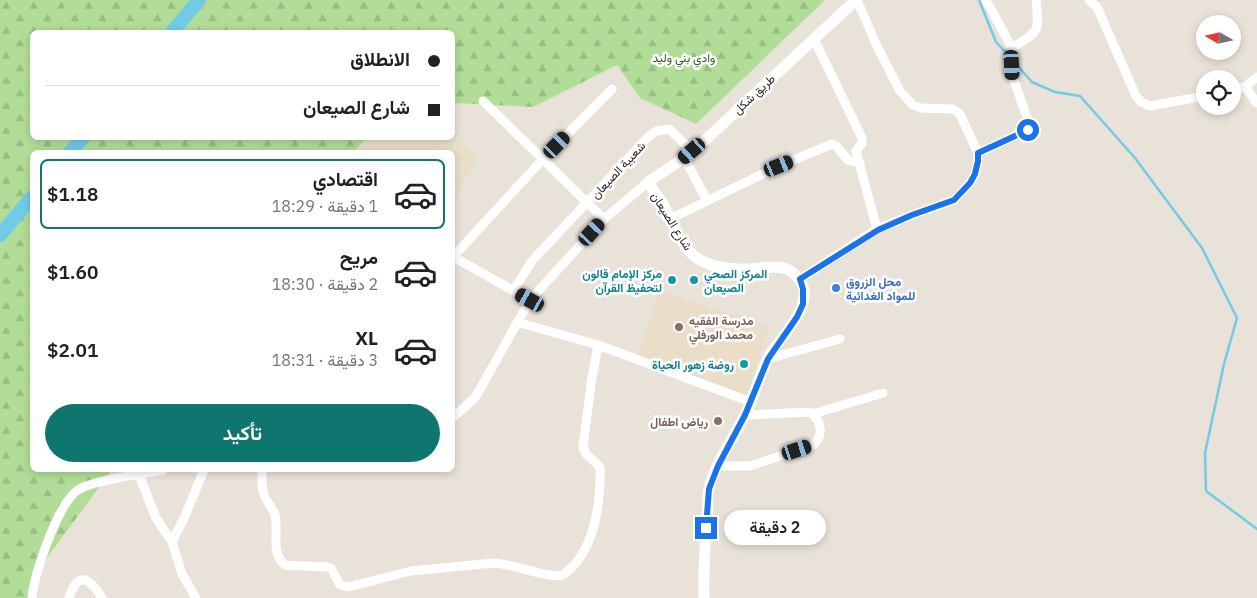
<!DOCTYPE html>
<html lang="ar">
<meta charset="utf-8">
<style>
body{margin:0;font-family:"IBM Plex Sans",Vazirmatn,sans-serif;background:#f2f2f2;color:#202124;direction:rtl;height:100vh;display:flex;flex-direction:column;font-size:19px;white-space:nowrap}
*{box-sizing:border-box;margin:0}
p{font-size:16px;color:#757577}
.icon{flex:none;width:28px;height:28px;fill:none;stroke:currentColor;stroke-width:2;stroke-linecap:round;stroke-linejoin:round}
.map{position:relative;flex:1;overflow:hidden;direction:ltr}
.side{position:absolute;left:30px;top:150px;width:425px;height:322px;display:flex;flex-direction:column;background:#fff;border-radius:8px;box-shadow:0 2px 8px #0003;direction:rtl}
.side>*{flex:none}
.guide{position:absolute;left:30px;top:30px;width:425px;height:110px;border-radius:8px;box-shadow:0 2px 8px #0003;direction:rtl;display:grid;align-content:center;height:110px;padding:0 15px;background:#fff}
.needle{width:32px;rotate:279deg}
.tools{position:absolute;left:1196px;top:15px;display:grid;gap:10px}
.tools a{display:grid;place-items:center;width:45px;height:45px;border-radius:50%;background:#fff;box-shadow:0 2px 8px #0003;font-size:25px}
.end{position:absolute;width:22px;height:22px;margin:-11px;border:6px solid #1a73e8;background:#fff;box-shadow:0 0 0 2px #fff}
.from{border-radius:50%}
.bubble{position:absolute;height:35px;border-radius:18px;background:#fff;box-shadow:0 2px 8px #0003;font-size:16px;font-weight:600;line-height:35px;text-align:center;direction:rtl}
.car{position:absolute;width:15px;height:30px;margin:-15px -8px;border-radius:6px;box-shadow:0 0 4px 1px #0007;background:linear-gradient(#222 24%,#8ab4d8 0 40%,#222 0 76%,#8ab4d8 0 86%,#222 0)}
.guide b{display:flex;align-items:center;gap:18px;height:48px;font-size:19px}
.guide b+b{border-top:1px solid #e0e0e0}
.guide i{width:12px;height:12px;background:#202124}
ul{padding:9px 0 0;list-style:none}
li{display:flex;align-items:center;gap:15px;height:70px;margin:0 10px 8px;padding:0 5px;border:2px solid transparent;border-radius:8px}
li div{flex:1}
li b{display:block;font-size:19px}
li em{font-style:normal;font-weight:600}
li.current{border-color:#0f766e}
li>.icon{width:45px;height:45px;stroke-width:1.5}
.primary-button{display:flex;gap:10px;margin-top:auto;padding:10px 15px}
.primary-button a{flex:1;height:58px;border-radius:30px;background:#0f766e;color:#fff;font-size:20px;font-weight:600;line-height:58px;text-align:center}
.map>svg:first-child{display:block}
.education{fill:#eadec9}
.forest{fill:url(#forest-firs)}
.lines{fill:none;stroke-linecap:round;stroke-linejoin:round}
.stream{stroke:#71cbe6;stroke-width:2.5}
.river{stroke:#71cbe6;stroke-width:14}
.street{stroke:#fff;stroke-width:9}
.secondary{stroke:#fff;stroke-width:11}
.route{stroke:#1a73e8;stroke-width:6}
.culture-dot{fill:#0f9aa8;stroke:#fff;stroke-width:2}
.shop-dot{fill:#3f7fe0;stroke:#fff;stroke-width:2}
.education-dot{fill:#8d6e63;stroke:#fff;stroke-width:2}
.labels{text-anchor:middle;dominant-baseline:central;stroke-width:5;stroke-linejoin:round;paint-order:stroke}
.park-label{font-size:12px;fill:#2d5e1d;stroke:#fff}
.street-label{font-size:12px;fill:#272727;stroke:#fff}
.culture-label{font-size:12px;font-weight:bold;fill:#0d838f;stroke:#fff;text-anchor:end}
.shop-label{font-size:12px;font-weight:bold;fill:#366cbe;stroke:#fff;text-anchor:start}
.education-label{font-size:12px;font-weight:bold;fill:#785e54;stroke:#fff;text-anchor:start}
</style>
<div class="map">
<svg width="1257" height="598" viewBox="0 0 1257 598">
<defs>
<pattern id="forest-firs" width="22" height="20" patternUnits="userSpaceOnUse" patternTransform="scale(1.25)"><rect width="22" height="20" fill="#b2dd98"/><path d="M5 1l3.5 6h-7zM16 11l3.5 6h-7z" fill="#99be83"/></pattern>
</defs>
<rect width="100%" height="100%" fill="#e9e2d9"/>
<!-- education -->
<path class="education" d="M362,138h87l30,18 -26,44 -1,-48h-99z
M659,290l110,36 -23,72 -109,-42z"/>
<!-- forest -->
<path class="forest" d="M0,0h825l-129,124 -56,-26 -23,-33 -84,42 -80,-4 -1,-71h-420v106h335l-14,14h-321v318h80l-75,101 -2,27h-35z"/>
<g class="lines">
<!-- stream -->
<path class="stream" d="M979,0l17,42 13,14
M1014,62l18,20 23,10 25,4 55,62 67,90 35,70 -13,46 -19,89 1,38 51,38"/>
<!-- river -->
<path class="river" d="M172,32l27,-32
M70,152l13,-14
M0,235l32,-38"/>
<!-- street -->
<path class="street" d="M986,0l26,48
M1089,0l8,7 39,89 5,6 9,4 55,-10
M814,39l48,99v5l-6,8 21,78
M1245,87l12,16
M1232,89l13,-2 12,-10
M483,101l121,118
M978,153l50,-23 1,-7 -17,-48v-27c28,-18 27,-14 24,-48
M684,158l23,42
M670,219l109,-53 53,-22 4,2 12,14 12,3
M452,256l78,44
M453,257l90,-98 69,-70
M800,279l77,-50 35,-14 42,-15 16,-17 5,-9 3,-13v-8l-18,-39 -7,-5 -32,-1 -8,-3 -13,-14 -23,-45 -20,-46
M513,291l19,-30 116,-124 9,-6 12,-2 23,22
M598,345l153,57
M767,359l73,-20
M813,414l70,-21
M452,418l23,-20 55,-98 74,-81 44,-37
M718,466h32l63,-21c11,-9 9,-24 -3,-33l-65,3
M262,470c0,8 -1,17 2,24 2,8 9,14 11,21 4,17 -5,38 10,50l42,2 4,1 9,17 8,2 63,-16 82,-8c23,1 44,13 68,13 33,-20 40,-72 39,-108 -5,-8 -16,-12 -17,-21l8,-63 7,-39 -81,-23
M139,475l17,43 16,24
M32,598c2,-24 26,-95 46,-108 15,-10 65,-16 85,-20
M69,598c9,-28 21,-20 33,0
M196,598l-14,-24 -10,-32 13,-26 19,-46"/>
<!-- secondary -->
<path class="secondary" d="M704,598c-1,-27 1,-53 3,-80 1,-9 0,-20 2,-30 7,-27 25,-50 37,-75 8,-17 13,-35 21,-53 10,-21 53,-57 31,-82 -12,-16 -32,-10 -49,-9 -19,1 -44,-2 -58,-16 -13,-12 -19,-33 -28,-49 -5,-7 -10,-14 -15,-22l36,-24 17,-14 155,-144"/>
</g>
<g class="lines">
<!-- route -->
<path class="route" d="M706,528l3,-39 9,-23 27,-51 23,-56 29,-42 6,-13v-15l-3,-10 78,-49 34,-15 42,-15 16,-17 5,-9 3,-13v-8l50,-23"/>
</g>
<!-- markers -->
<g class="culture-dot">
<circle cx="672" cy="280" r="5"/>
<circle cx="694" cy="280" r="5"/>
<circle cx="744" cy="364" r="5"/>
</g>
<circle class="shop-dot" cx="836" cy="288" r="5"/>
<g class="education-dot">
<circle cx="679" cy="327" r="5"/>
<circle cx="718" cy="421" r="5"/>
</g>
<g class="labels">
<!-- park labels -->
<g class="park-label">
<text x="684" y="57">وادي بني وليد</text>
</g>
<!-- street labels -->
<g class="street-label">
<text transform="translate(754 94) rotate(-43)">طريق شكل</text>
<text transform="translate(618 170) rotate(-47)">شعبية الصيعان</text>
<text transform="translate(672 221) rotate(58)">شارع الصيعان</text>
</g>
<!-- culture labels -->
<g class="culture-label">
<text x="662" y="273">مركز الإمام قالون<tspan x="662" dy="14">لتحفيظ القرآن</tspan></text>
<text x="704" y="273" text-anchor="start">المركز الصحي<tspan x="704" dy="14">الصيعان</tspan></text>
<text x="734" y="364">روضة زهور الحياة</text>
</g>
<!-- shop labels -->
<g class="shop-label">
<text x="846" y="281">محل الزروق<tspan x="846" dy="14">للمواد الغدائية</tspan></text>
</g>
<!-- education labels -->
<g class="education-label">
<text x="689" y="320">مدرسة الفقيه<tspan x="689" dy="14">محمد الورفلي</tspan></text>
<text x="708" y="421" text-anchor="end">رياض اطفال</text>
</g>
</g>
</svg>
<div class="tools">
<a><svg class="needle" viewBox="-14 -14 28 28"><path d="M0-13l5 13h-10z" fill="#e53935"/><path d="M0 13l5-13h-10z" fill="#757577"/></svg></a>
<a><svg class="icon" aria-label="locate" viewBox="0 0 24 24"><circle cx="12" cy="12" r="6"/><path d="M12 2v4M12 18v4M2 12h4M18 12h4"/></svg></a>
</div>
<i class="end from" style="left:1028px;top:130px"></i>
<i class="end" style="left:706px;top:528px"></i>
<div class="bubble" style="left:724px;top:510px;width:102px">2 دقيقة</div>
<i class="car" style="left:1012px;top:65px;rotate:177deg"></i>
<i class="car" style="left:557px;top:145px;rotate:44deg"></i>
<i class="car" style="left:692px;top:151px;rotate:229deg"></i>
<i class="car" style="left:779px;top:166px;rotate:68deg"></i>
<i class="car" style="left:592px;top:232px;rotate:42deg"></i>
<i class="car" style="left:530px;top:300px;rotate:299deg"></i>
<i class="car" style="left:797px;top:450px;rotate:72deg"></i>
<div class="guide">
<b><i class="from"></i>الانطلاق</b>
<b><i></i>شارع الصيعان</b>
</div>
<section class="side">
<ul>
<li class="current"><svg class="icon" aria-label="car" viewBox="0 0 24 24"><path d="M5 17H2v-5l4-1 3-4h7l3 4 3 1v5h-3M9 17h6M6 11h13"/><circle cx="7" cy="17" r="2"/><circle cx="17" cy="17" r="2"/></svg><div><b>اقتصادي</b><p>1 دقيقة · 18:29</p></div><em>$1.18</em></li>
<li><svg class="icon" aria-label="car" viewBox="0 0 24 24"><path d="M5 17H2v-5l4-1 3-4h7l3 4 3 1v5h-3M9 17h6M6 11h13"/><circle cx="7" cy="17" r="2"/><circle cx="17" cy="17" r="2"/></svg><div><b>مريح</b><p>2 دقيقة · 18:30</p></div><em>$1.60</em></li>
<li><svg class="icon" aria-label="car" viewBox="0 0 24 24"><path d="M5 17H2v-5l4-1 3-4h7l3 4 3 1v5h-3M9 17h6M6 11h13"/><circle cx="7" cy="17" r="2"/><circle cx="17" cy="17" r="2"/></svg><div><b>XL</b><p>3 دقيقة · 18:31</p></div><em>$2.01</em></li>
</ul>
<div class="primary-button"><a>تأكيد</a></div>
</section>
</div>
